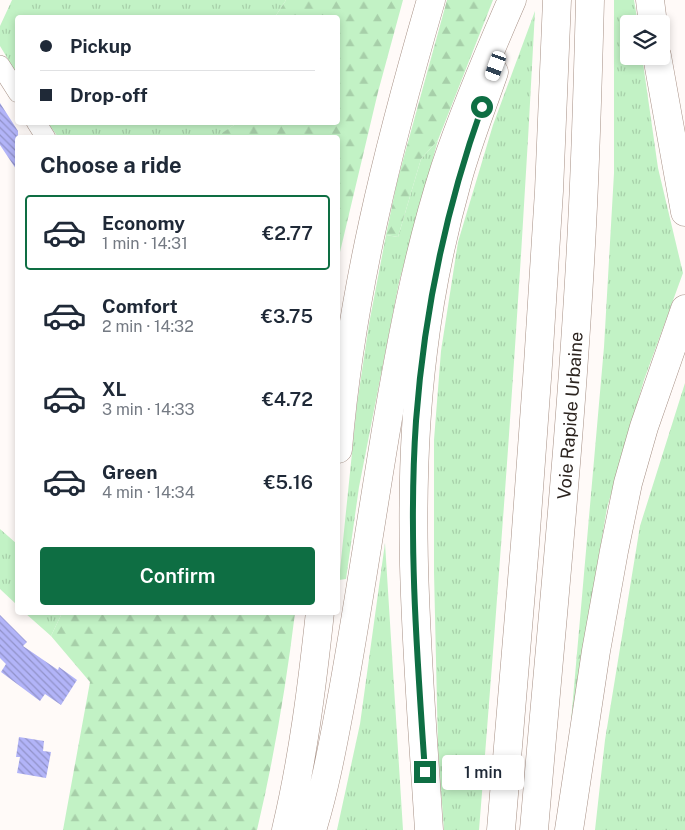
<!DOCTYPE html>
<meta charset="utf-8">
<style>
body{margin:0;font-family:"Public Sans",sans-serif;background:#f6f6f7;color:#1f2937;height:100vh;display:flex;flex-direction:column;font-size:19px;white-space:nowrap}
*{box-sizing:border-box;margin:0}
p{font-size:16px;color:#747a83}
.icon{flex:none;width:28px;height:28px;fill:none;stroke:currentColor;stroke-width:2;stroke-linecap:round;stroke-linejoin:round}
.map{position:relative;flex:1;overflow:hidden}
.sheet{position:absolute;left:15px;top:135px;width:325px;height:480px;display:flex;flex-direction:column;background:#fff;border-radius:5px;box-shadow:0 2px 8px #0003}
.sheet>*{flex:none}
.hud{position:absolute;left:15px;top:15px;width:325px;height:110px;border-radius:5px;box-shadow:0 2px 8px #0003;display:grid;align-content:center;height:110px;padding:0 25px;background:#fff}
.buttons{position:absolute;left:620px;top:15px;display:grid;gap:10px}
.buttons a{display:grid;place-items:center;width:50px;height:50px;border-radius:5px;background:#fff;box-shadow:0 2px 8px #0003;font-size:25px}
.end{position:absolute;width:22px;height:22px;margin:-11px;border:6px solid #0e6e43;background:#fff;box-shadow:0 0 0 2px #fff}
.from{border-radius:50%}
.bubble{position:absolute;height:35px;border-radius:5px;background:#fff;box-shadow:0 2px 8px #0003;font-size:16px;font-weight:600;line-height:35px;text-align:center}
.car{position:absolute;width:15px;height:30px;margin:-15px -8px;border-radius:6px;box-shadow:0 0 4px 1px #0007;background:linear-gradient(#fff 24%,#345 0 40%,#fff 0 76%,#345 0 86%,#fff 0)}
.hud b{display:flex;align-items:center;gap:18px;height:48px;font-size:19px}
.hud b+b{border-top:1px solid #e0e1e3}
.hud i{width:12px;height:12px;background:#1f2937}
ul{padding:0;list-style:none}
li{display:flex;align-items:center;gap:15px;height:75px;margin:0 10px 8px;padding:0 15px;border:2px solid transparent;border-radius:5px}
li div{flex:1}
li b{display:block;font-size:19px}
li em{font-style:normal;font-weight:600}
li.current{border-color:#0e6e43}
li>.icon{width:45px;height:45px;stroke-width:1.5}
h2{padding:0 25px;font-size:22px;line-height:60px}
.button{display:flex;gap:10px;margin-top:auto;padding:10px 25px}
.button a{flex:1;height:58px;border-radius:5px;background:#0e6e43;color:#fff;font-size:20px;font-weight:600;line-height:58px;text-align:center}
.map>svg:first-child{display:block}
.grass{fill:url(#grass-tufts)}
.forest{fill:url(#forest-firs)}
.building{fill:url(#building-back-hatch)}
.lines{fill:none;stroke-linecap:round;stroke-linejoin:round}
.minor-casing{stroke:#a69085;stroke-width:20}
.trunk-casing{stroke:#a69085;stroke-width:29}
.motorway-casing{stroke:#a69085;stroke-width:29}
.minor{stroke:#fff;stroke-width:19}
.trunk{stroke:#fff;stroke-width:28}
.motorway{stroke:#fff;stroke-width:28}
.route{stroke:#0e6e43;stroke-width:6}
.labels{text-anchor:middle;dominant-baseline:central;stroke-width:4;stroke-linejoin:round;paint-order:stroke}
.street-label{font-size:18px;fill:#2c241f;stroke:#fff}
</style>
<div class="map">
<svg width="685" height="830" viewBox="0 0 685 830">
<defs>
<pattern id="grass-tufts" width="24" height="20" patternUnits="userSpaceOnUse" patternTransform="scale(1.25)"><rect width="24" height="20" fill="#c2f2c5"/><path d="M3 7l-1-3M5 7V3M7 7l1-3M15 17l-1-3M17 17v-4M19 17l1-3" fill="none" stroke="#a7cfa9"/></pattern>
<pattern id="forest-firs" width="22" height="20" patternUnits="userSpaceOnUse" patternTransform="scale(1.25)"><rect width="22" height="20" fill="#c2f2c5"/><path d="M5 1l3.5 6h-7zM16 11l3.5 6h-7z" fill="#a7cfa9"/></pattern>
<pattern id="building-back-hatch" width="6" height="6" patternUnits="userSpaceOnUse" patternTransform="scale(1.25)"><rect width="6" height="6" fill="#b2b4f8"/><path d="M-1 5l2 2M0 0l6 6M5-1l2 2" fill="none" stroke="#9192c8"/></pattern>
</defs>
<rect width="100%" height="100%" fill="#fffaf8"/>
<!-- grass -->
<path class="grass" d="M12,0h274l-11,17 -257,1 -1,56 -17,-28v-20z
M614,0h20l4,24h-9v32h13l16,112 25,105 -39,107 -37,128 -36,213 33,-374 10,-174z
M535,11c-14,273 -34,546 -56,819h-35l-6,-82 -4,-176v-132l7,-89 17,-109 35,-117z
M48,123h187l-1,2 -18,13 -158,-1z
M438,140l-39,142 -40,205 -13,92 -7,1 18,-176 12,-80 17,-89 12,2 23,-78z
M685,383v447h-90l10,-90 35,-214z
M0,529l17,15v61l-17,-16z
M385,543l18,287h-66l23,-106z
M25,613h37l-11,23z"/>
<!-- forest -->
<path class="forest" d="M286,0h117l-25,92 -38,160 -2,17v-131l-122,-1 18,-12 1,-2 103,-1v-104l-63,-1z
M447,0h46l-55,140 -17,19 -23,78 -12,-2 11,-53z
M62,613h233c-9,73 -21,145 -38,217h-194l27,-148 -39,-46z"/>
<!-- building -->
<path class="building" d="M0,103l18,28v41l-18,-27z
M0,615l27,27 -4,4 35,24 1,-3 18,13 -16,25 -16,-11 -5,7 -39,-29 5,-8 -6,-6z
M19,737l25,4 -1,10 8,1 -5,26 -29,-5 3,-16h-4z"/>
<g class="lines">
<!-- minor casing -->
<g class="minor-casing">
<path id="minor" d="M0,65l18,28
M36,122l10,16"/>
</g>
<!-- trunk casing -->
<g class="trunk-casing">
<g id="trunk">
<path d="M429,830c-10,-159 -26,-320 -6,-478 7,-59 19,-117 35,-174 10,-36 24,-71 36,-106"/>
<path d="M501,830l24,-286 13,-179 11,-174 8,-191"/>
<path id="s1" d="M534,830c17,-201 38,-403 48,-604 4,-75 6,-151 8,-226"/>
<path d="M569,830l27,-179 18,-100 14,-68 16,-56 41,-118"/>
</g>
</g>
<!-- motorway casing -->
<g class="motorway-casing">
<path id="motorway" d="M650,0l3,24
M657,56l28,156
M338,449c13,-155 50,-301 93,-449
M286,830c17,-72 26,-144 34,-218
M312,830c14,-45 22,-92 31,-139 15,-84 28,-170 42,-255 15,-89 32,-181 60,-268 19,-57 43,-113 67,-168"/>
</g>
<!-- minor -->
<use href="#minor" class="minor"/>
<!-- trunk -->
<use href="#trunk" class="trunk"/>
<!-- motorway -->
<use href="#motorway" class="motorway"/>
</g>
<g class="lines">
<!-- route -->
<path class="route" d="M425,772c-8,-116 -17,-235 -9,-351 8,-107 30,-213 66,-314"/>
</g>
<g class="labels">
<!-- street labels -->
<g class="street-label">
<text stroke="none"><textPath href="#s1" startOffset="416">Voie Rapide Urbaine</textPath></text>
</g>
</g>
</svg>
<div class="buttons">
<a><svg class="icon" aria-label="layers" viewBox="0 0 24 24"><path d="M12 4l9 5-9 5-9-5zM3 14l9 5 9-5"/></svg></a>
</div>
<i class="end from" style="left:482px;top:107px"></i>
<i class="end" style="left:425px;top:772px"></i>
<div class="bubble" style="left:442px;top:755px;width:82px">1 min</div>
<i class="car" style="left:496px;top:66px;rotate:200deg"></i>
<div class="hud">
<b><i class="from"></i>Pickup</b>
<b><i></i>Drop-off</b>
</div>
<section class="sheet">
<h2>Choose a ride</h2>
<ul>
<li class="current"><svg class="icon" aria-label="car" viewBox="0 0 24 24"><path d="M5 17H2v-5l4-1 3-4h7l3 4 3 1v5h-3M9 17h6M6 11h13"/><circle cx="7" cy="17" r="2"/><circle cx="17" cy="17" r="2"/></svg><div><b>Economy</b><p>1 min · 14:31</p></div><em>€2.77</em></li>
<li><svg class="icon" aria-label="car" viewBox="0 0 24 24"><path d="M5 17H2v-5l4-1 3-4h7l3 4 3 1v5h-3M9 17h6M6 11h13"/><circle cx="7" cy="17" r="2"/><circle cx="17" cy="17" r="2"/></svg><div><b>Comfort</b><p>2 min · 14:32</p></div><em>€3.75</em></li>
<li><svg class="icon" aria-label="car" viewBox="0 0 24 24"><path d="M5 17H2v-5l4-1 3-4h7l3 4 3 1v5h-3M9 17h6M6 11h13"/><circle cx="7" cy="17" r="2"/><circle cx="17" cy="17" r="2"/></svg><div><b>XL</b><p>3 min · 14:33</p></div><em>€4.72</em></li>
<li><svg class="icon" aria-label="car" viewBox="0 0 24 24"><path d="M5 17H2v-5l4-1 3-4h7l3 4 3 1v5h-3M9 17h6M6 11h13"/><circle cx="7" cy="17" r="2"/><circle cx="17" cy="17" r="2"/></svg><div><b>Green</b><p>4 min · 14:34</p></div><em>€5.16</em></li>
</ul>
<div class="button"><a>Confirm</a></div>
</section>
</div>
